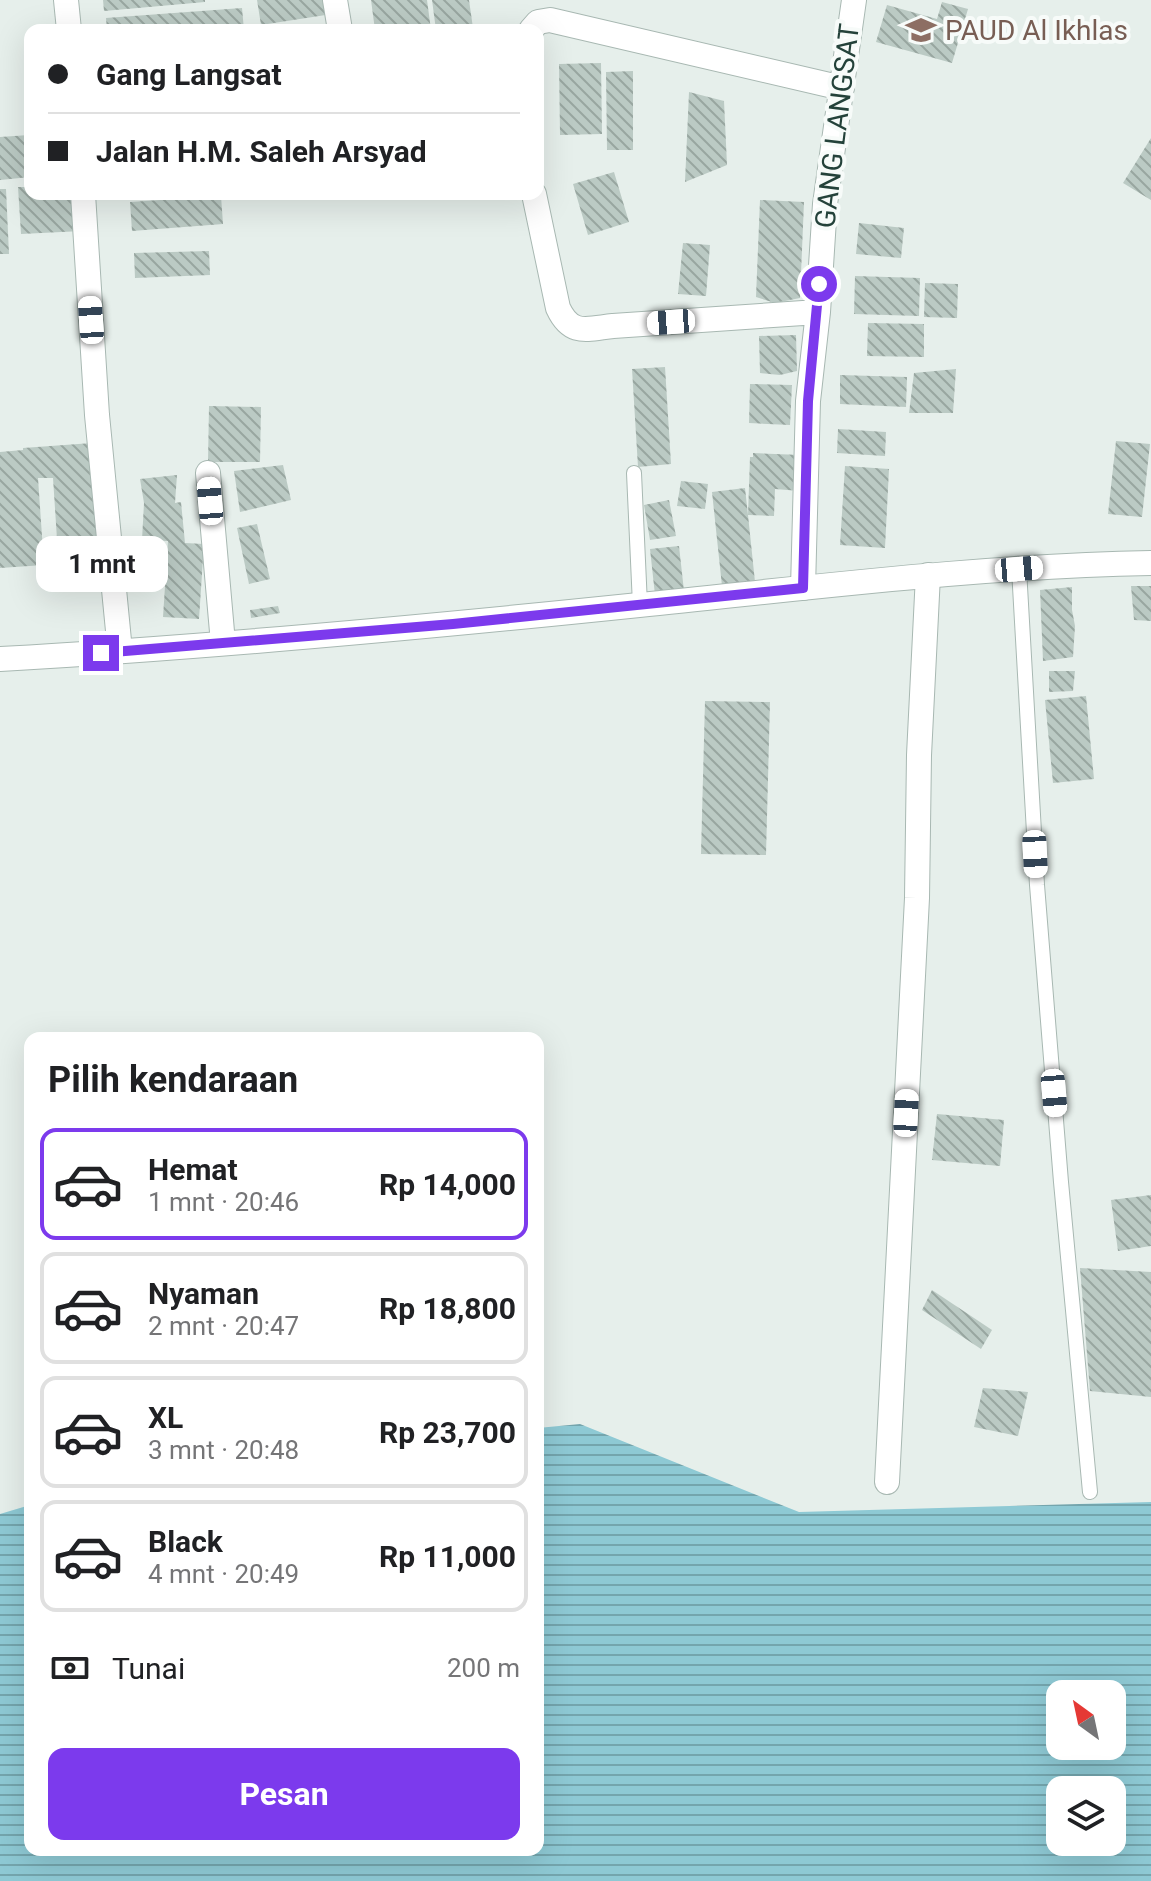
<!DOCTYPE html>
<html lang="id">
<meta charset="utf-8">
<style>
body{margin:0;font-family:Roboto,sans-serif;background:#f2f2f2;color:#202124;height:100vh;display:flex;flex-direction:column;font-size:30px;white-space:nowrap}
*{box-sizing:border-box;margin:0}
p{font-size:26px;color:#757577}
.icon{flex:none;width:44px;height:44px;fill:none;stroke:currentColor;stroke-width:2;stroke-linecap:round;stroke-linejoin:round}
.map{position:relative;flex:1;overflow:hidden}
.side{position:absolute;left:24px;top:1032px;width:520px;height:824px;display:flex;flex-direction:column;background:#fff;border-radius:16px;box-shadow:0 8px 32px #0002}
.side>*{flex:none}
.hud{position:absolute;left:24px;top:24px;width:520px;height:176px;border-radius:16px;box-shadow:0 8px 32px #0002;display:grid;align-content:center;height:176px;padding:0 24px;background:#fff}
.needle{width:52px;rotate:327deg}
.buttons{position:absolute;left:1046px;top:1680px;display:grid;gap:16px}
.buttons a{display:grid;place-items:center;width:80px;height:80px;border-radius:16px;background:#fff;box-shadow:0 8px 32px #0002;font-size:40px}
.end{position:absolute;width:36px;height:36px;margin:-18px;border:10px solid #7c3aed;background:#fff;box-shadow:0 0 0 4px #fff}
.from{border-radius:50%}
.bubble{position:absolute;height:56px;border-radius:16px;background:#fff;box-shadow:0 8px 32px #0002;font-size:26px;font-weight:700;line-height:56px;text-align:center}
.car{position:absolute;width:24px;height:48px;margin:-24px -12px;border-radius:10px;box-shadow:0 0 6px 2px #0007;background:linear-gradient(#fff 24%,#345 0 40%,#fff 0 76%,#345 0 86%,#fff 0)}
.hud b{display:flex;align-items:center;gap:28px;height:76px;font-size:30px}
.hud b+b{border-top:2px solid #e0e0e0}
.hud i{width:20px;height:20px;background:#202124}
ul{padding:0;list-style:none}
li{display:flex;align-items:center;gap:24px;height:112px;margin:0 16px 12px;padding:0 8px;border:4px solid #e0e0e0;border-radius:16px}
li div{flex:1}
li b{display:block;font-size:30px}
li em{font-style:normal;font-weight:700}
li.selected{border-color:#7c3aed}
li>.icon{width:72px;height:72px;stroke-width:1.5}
h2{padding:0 24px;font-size:36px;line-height:96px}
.pay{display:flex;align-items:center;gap:20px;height:88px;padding:0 24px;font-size:30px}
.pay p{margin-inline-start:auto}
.button{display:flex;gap:16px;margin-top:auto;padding:16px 24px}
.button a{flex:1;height:92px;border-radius:16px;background:#7c3aed;color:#fff;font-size:32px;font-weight:700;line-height:92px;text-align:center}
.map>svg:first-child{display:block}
.water{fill:url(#water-rules);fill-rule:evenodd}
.building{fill:url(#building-back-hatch)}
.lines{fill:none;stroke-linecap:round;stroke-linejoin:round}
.service-casing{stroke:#a8b8b2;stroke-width:16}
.minor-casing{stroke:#a8b8b2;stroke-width:26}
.tertiary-casing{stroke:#a8b8b2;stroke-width:26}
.service{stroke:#fff;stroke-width:14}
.minor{stroke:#fff;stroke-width:24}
.tertiary{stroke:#fff;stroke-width:24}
.route{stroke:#7c3aed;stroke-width:10}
.labels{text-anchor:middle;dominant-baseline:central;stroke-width:8;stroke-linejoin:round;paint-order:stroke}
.education-label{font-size:28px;fill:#785e54;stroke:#f7fbf9;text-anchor:start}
.street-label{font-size:28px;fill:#24423a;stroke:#f7fbf9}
</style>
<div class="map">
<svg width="1151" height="1881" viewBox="0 0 1151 1881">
<defs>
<pattern id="water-rules" width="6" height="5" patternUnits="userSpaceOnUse" patternTransform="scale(2)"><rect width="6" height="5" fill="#8ec9d4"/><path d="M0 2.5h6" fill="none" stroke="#74a5ad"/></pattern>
<pattern id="building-back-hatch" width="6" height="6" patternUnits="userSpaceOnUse" patternTransform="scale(2)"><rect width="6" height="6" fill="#bbcac4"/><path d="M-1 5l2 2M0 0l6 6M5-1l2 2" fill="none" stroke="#98a6a0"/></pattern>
</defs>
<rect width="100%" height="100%" fill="#e6efeb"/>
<!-- water -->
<path class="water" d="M580,1424l219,88 352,-10v379h-1151v-367l30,-9v345h508v-422zM1060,1694h52v52h-52zM1060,1790h52v52h-52z"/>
<!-- building -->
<path class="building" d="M103,0h102v2l-101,9z
M257,0h73l2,14 -71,11z
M371,0h56l4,30h-56z
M432,0h37l4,28 -7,2h-30z
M942,2l26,7 -16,54 -76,-21 11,-37 50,14z
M242,8l2,22h-137l-1,-12z
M601,63l1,71 -42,1 -1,-71z
M633,71v79h-26l-1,-78z
M689,92l35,9 3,64 -42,17z
M29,135l1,42 -30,3v-43z
M1151,138v62l-28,-17z
M614,172l15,50 -41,13 -15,-51z
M18,187h12v7h50l2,37 -61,3z
M0,189h6l3,65h-9z
M221,196l2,28 -91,7 -2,-29z
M760,200l44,2 -4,96 -25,5 -19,-6z
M859,223l45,5 -3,30 -45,-4z
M683,243l27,2 -4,51 -28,-2z
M209,251l1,24 -75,3 -1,-25z
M855,276l65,2 -1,38 -65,-2z
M925,283l33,1 -1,34 -33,-1z
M868,323l56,1v33l-57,-1z
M796,335l1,36 -17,4 -20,-2 -1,-37z
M665,367l6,97 -33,3 -6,-98z
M956,369l-3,44h-44l5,-40z
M840,375l67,2 -1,30 -66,-3z
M750,384l42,1 -2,40 -41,-2z
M209,406l52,1 -1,55h-52z
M838,429l48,3 -1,24 -48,-3z
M1116,441l34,3 -8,73 -34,-3z
M92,443l6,93 -41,3 -4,-61h-15l6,87 -44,3v-116l23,-2v-2z
M753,453l48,2 -1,36 -25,-2 -1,27 -26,-1 7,67 -33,4 -10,-94 33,-4 3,27 2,-58h3z
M283,465l8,35 -51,12 -6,-41z
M845,466l44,3 -4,79 -45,-3z
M177,475l-2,28 6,-1 4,41 19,1 -5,75 -36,-2 5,-76 -26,-1 2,-37 -4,-24z
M681,481l27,3 -3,25 -28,-3z
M669,500l7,36 -26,4 -6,-35z
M257,524l13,55 -21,5 -12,-56z
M679,546l5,45 -29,4 -5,-46z
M1131,586h20v35l-17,-1z
M1072,587v23l3,16 -2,31 -30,4 -3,-71z
M278,606l2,7 -29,5 -1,-8z
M1049,671h26l-2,20 -24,1z
M1086,696l8,83 -41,4 -8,-83z
M705,701l65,1 -4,153 -65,-1z
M937,1114l67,6 -4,46 -68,-6z
M1151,1195v51l-33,5 -7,-51z
M1080,1268l71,4v125l-61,-6z
M932,1290l60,40 -11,19 -59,-39z
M983,1388l45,4 -10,44 -44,-9z"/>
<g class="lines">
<!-- service casing -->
<g class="service-casing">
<path id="service" d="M634,473l6,132
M1019,569l18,316 24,297 29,310"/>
</g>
<!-- minor casing -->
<g class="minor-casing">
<path id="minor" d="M66,0l3,30
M335,0l5,30
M531,30l7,-8 12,-2 292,68
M83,194l14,221 23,236
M534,194l24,114c13,28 28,21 55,18l205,-14
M208,473l15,170
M803,588l5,-187 10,-89 7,-108 29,-204
M887,1482l30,-584 2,-143 9,-180"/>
</g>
<!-- tertiary casing -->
<g class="tertiary-casing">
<path id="tertiary" d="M0,659c213,-12 426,-32 639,-54 170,-17 341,-39 512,-42"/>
</g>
<!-- service -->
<use href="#service" class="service"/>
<!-- minor -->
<use href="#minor" class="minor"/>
<!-- tertiary -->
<use href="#tertiary" class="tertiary"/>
</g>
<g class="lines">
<!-- route -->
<path class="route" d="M101,653l352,-29 350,-36 5,-187 11,-117"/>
</g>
<!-- icons -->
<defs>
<g id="school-bare" transform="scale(2.4)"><path d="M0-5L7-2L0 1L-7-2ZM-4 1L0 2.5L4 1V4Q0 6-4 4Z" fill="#8d6e63" stroke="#f7fbf9" stroke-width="2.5" paint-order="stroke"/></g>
</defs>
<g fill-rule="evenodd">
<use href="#school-bare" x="921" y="30"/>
</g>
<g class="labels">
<!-- education labels -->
<g class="education-label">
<text x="945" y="30">PAUD Al Ikhlas</text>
</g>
<!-- street labels -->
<g class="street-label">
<text transform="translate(837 126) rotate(-83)">GANG LANGSAT</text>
</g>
</g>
</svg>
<div class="buttons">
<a><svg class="needle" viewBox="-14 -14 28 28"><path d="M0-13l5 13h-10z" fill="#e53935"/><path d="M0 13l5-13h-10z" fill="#757577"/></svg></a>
<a><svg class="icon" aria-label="layers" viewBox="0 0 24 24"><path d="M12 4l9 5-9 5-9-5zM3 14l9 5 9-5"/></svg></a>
</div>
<i class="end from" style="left:819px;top:284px"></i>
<i class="end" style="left:101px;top:653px"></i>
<div class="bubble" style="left:36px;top:536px;width:132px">1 mnt</div>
<i class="car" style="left:91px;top:320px;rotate:356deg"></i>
<i class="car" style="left:671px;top:322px;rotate:266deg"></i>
<i class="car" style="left:210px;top:501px;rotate:355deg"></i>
<i class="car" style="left:1019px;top:569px;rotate:85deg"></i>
<i class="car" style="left:1035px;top:854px;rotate:177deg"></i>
<i class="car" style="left:1054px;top:1093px;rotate:175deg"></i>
<i class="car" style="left:906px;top:1113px;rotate:3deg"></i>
<div class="hud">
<b><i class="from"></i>Gang Langsat</b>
<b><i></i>Jalan H.M. Saleh Arsyad</b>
</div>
<section class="side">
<h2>Pilih kendaraan</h2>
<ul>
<li class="selected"><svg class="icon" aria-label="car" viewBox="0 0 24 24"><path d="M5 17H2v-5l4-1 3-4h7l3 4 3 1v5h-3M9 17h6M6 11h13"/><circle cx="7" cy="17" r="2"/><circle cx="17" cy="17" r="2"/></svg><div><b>Hemat</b><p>1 mnt · 20:46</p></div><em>Rp 14,000</em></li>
<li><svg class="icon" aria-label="car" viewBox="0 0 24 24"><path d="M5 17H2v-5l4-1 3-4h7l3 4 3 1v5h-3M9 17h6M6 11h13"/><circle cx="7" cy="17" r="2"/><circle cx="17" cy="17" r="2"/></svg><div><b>Nyaman</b><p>2 mnt · 20:47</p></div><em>Rp 18,800</em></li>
<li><svg class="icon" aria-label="car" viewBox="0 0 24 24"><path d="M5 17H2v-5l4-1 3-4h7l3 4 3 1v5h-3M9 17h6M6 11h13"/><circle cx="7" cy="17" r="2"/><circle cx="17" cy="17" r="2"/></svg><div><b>XL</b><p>3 mnt · 20:48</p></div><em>Rp 23,700</em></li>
<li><svg class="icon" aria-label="car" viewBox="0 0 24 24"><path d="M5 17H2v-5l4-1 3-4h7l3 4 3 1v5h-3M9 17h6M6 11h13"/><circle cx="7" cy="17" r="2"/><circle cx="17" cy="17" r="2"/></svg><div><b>Black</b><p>4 mnt · 20:49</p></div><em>Rp 11,000</em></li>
</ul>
<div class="pay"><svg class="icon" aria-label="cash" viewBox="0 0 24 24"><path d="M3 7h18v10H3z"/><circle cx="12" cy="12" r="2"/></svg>Tunai<p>200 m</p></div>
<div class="button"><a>Pesan</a></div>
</section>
</div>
